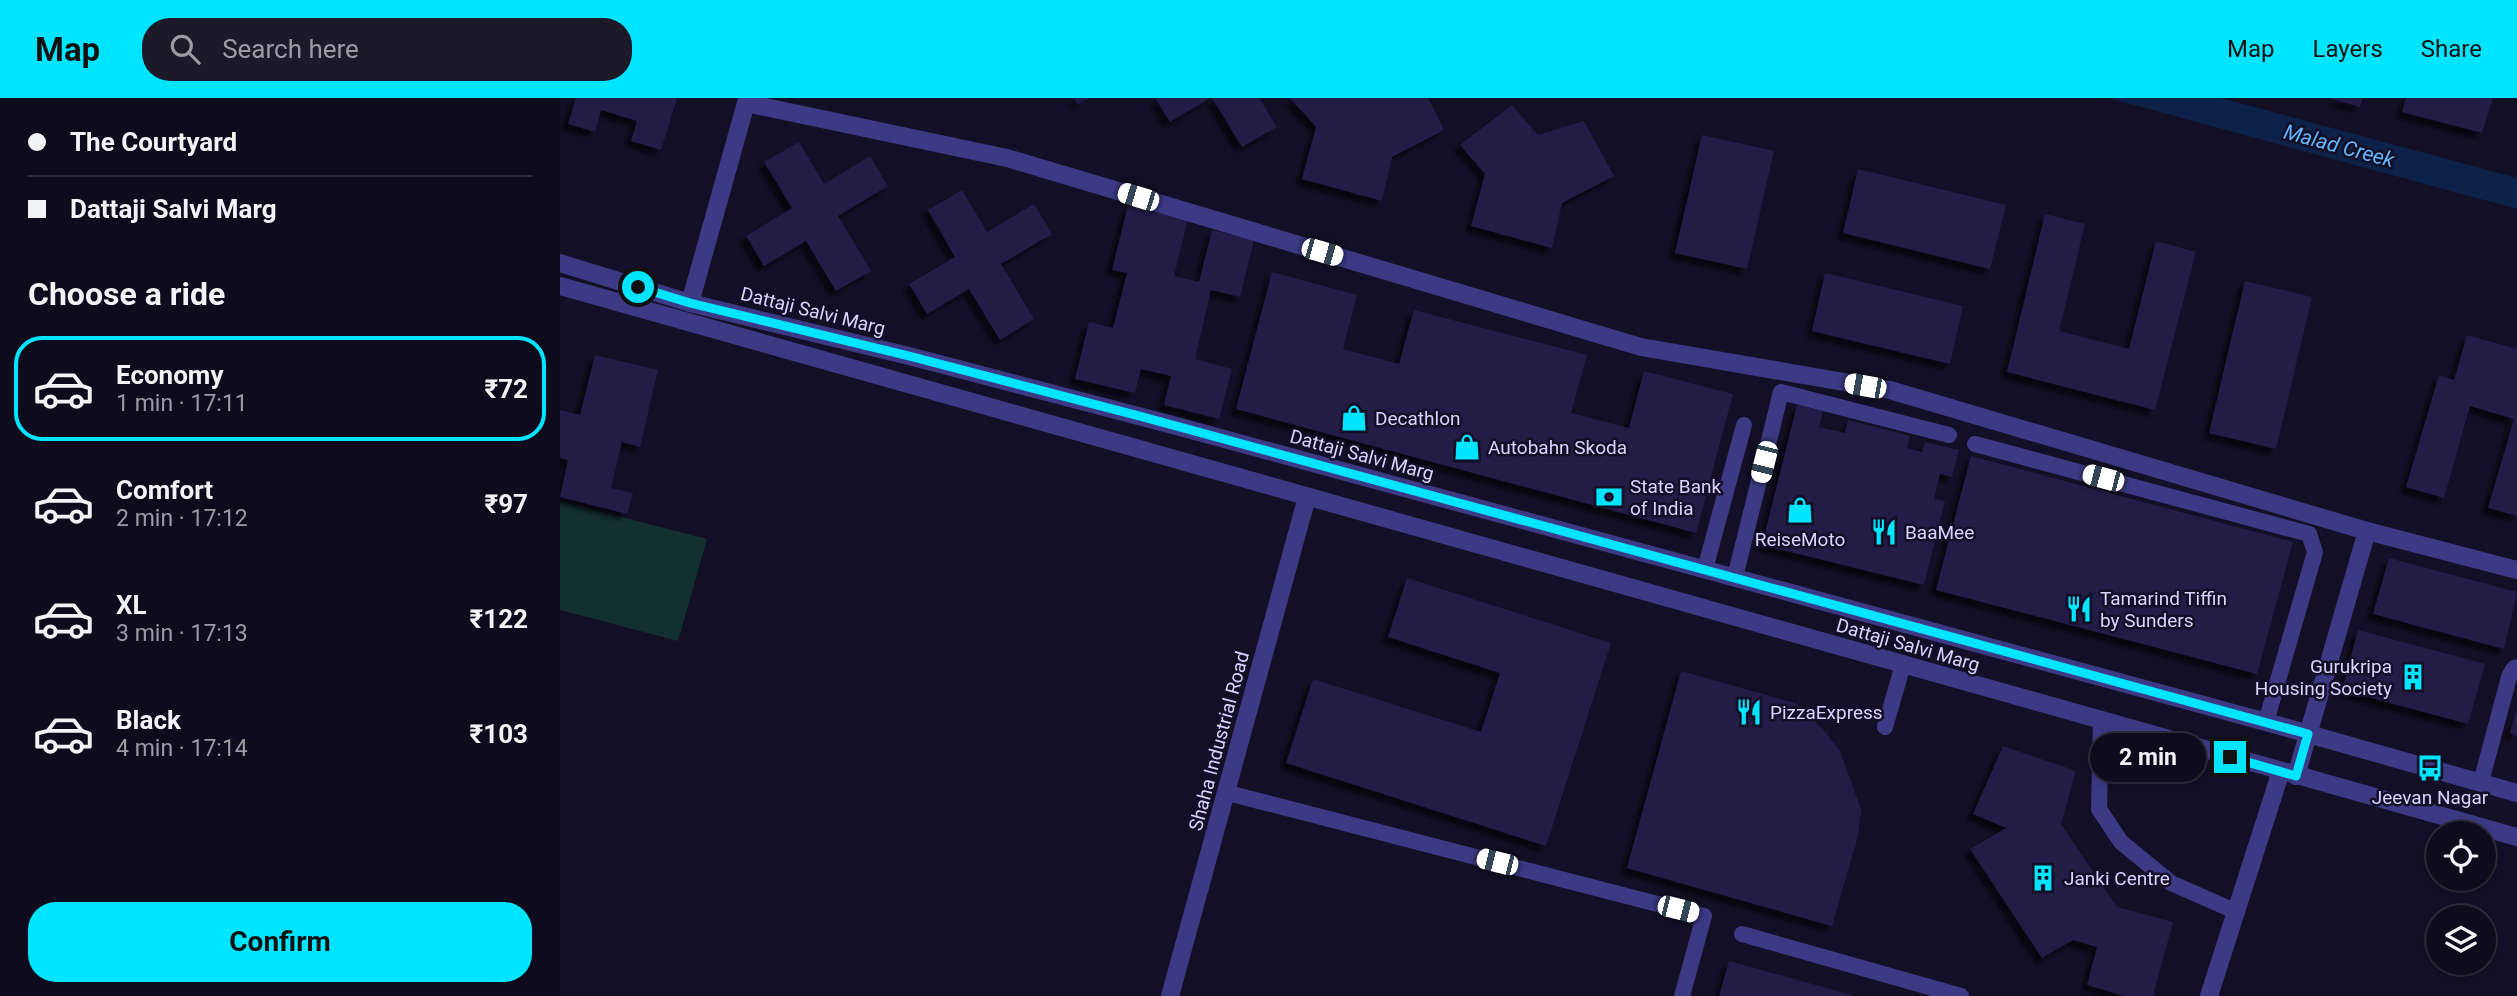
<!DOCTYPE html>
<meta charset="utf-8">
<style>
body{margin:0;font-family:Roboto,sans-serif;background:#1c1929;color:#f1f3f6;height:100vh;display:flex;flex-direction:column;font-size:26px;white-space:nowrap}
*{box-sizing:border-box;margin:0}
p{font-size:23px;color:#9b9ba3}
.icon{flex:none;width:38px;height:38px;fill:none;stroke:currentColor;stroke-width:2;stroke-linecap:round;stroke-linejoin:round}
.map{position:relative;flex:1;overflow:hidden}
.sheet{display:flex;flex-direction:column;background:#0e0b1c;width:560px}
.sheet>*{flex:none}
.hud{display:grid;align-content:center;height:154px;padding:0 28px;background:#0e0b1c}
.buttons{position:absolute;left:1866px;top:723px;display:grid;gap:14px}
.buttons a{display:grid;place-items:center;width:70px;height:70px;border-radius:50%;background:#0e0b1c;box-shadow:0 4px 10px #0003,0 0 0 2px #2e2b3b;font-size:35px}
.end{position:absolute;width:32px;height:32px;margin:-16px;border:9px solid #00e5ff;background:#111;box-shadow:0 0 0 4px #111}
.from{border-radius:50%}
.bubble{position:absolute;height:49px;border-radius:24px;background:#0e0b1c;box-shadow:0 4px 10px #0003,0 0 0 2px #2e2b3b;font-size:23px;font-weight:700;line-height:49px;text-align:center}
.car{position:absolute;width:21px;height:42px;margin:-21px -10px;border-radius:9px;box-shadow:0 0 5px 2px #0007;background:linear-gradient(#fff 24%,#345 0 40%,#fff 0 76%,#345 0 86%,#fff 0)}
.hud b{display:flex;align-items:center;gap:24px;height:66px;font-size:26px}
.hud b+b{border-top:2px solid #2e2b3b}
.hud i{width:18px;height:18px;background:#f1f3f6}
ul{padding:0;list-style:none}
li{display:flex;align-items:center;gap:21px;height:105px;margin:0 14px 10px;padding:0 14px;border:4px solid transparent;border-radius:28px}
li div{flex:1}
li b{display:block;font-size:26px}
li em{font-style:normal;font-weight:700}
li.current{border-color:#00e5ff}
li>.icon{width:63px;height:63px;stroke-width:1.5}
h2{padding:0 28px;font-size:32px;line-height:84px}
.cta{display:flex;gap:14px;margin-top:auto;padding:14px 28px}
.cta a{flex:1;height:80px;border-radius:28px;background:#00e5ff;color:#111;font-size:28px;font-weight:700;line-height:80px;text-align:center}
header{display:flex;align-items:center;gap:42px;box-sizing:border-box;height:98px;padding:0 35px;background:#00e5ff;color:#111}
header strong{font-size:33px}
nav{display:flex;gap:38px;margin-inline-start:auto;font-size:24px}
.search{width:490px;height:63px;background:#1c1929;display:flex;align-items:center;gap:18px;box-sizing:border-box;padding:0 24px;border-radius:28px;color:#9b9ba3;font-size:26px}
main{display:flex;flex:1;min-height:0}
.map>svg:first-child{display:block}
.green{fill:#12302f}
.water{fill:#0c2248}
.building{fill:#241b47;filter:url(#shadow)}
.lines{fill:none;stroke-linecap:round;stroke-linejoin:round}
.service{stroke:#3d3a85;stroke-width:16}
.minor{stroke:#3d3a85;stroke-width:18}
.tertiary{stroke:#3d3a85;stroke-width:18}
.route{stroke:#00e5ff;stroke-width:9}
.labels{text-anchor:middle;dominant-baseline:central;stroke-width:5;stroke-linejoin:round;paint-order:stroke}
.street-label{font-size:19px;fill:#d9d4ff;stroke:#130f26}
.poi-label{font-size:19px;fill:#d9d4ff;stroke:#130f26;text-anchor:start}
.water-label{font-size:21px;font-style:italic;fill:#62b6ff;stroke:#130f26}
</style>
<header>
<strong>Map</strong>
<div class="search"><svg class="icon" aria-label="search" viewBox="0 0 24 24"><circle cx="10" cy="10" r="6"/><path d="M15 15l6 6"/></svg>Search here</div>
<nav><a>Map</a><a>Layers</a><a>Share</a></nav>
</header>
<main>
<section class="sheet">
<div class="hud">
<b><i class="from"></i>The Courtyard</b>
<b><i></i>Dattaji Salvi Marg</b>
</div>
<h2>Choose a ride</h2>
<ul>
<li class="current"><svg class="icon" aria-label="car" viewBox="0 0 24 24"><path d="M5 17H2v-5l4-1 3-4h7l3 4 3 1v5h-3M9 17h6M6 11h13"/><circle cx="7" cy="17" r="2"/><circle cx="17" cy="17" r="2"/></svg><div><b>Economy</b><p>1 min · 17:11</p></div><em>₹72</em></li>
<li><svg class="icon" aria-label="car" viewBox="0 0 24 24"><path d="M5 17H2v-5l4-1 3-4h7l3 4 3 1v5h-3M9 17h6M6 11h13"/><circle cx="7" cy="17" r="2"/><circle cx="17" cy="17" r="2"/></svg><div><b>Comfort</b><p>2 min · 17:12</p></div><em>₹97</em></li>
<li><svg class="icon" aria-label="car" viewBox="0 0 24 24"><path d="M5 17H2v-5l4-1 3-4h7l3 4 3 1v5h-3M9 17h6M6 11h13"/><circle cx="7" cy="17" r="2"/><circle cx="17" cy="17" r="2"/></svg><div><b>XL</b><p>3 min · 17:13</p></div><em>₹122</em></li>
<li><svg class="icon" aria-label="car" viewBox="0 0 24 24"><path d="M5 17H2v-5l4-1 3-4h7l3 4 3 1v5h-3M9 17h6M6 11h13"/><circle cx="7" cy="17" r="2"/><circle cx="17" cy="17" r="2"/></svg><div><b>Black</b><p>4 min · 17:14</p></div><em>₹103</em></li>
</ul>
<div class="cta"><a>Confirm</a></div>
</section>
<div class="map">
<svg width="1957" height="898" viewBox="0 0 1957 898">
<defs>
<filter id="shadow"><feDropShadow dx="-6" dy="6" stdDeviation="2" flood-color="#0009"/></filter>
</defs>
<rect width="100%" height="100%" fill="#130f26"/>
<!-- green -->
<path class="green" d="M0,403l147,38 -29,102 -118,-31z"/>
<!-- water -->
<path class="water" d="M1549,0h112l296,80v31z"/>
<!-- building -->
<path class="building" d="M16,0h101l-16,52 -30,-9 6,-20 -36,-11 -6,22 -27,-8z
M514,0h15l-11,6z
M595,0h55l-40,24z
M652,0h47l18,29 -35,20z
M730,0h138l16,32 -52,27 -10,44 -80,-22 14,-52z
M1769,0h34l-3,9z
M1846,0h87l-11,35 -80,-21z
M952,7l26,30 46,-14 30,55 -52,27 -10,45 -81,-22 14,-52 -25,-29z
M1142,37l72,16 -27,118 -72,-16z
M239,44l25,42 46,-28 18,30 -50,30 33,55 -35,20 -30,-50 -42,25 -18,-30 46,-28 -28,-46z
M1298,71l148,36 -16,64 -147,-36z
M402,92l25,42 47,-28 18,30 -51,30 33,55 -34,21 -31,-51 -42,25 -18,-30 46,-27 -27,-47z
M568,107l60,14 -14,57 25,6 13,-52 42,10 -14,57 -29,-7 -16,69 37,10 -13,50 -55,-14 7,-29 -30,-7 -6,24 -60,-14 14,-57 24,6 14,-55 -15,-3z
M1485,116l40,10 -26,107 70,18 27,-108 40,11 -41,158 -148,-38z
M712,174l85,23 -14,54 56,15 15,-54 173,45 -16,58 58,15 15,-57 89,23 -37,139 -460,-124z
M1265,175l138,33 -13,58 -138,-33z
M1685,183l67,16 -36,152 -67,-16z
M1907,237l50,14v167l-29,-8 26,-89 -44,-13 -26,92 -38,-11 33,-112 15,5z
M35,257l63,15 -18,77 -18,-5 -11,46 22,5 -6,21 -67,-17 8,-37 -8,-2v-48l20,5z
M1237,307l26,6 -4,16 26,6 3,-13 62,16 -3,12 15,4 3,-10 34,8 -7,27 -12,-3 -6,25 11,2 -21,84 -162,-40z
M1411,358l322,86 -36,132 -321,-84z
M1829,460l128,34 -13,57 -131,-35z
M847,480l204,65 -65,203 -260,-83 27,-84 168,53 19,-59 -112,-36z
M1798,532l127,34 -17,60 -126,-34z
M1121,573l114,32 27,25 18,23 21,58 -3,27 -26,90 -205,-58z
M1956,613h1v25l-7,-3z
M1443,648l73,25 -15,53 56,83 56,15 -20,74h-29l-37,-11 10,-38 -24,-7 -31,18 -72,-109 36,-21 -33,-14z
M1169,863l123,34v1h-133z"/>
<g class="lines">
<!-- service -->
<path class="service" d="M1415,346l334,90 6,18 -49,170
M1145,471l39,-144
M1175,479l46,-185 168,43
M1541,623l-2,88 22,33 50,41 66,29
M1325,629l18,-62
M1921,684l28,-105 5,-9 3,-1
M668,695l476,123 -22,80
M1182,836l219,62"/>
<!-- minor -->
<path class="minor" d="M130,205l56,-200 261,55 634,189 249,43 477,141 150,39
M1736,678l71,-245
M610,898l137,-499
M1649,898l72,-225"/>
<!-- tertiary -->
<path class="tertiary" d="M0,165l130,40 219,53 260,68 1097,298 251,71
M0,188l1957,551"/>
</g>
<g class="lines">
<!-- route -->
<path class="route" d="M78,189l52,16 219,53 234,61 1165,317 -12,42 -66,-19"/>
</g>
<!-- icons -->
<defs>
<g id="shop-bare" transform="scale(2.1)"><path d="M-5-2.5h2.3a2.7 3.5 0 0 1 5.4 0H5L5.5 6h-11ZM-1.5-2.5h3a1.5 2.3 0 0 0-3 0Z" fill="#00e5ff" stroke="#130f26" stroke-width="2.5" paint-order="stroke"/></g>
<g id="bank-bare" transform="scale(2.1)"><path d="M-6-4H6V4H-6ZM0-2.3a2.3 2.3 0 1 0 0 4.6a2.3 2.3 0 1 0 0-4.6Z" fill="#00e5ff" stroke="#130f26" stroke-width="2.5" paint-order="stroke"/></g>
<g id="restaurant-bare" transform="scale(2.1)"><path d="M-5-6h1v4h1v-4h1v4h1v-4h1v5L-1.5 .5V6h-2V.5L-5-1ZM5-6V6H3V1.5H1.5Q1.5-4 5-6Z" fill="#00e5ff" stroke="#130f26" stroke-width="2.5" paint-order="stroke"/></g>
<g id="building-bare" transform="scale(2.1)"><path d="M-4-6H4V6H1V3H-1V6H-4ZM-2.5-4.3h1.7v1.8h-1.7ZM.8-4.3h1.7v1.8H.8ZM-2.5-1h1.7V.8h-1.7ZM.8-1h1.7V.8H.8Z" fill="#00e5ff" stroke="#130f26" stroke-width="2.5" paint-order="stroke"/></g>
<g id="bus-bare" transform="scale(2.1)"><path d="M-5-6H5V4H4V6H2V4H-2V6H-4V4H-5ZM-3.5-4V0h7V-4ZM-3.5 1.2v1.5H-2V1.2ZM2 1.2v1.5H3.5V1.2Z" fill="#00e5ff" stroke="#130f26" stroke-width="2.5" paint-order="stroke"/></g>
</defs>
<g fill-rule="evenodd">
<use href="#shop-bare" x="794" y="320"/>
<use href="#shop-bare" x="907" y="349"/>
<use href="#bank-bare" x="1049" y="399"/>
<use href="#shop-bare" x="1240" y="412"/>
<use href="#restaurant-bare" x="1324" y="434"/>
<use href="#restaurant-bare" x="1519" y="511"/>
<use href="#building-bare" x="1853" y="579"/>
<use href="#restaurant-bare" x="1189" y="614"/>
<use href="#bus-bare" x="1870" y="670"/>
<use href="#building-bare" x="1483" y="780"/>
</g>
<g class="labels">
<!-- street labels -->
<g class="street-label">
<text transform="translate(253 213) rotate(14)">Dattaji Salvi Marg</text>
<text transform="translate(802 357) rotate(15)">Dattaji Salvi Marg</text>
<text transform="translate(1348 547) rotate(16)">Dattaji Salvi Marg</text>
<text transform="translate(659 643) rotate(-75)">Shaha Industrial Road</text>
</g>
<!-- poi labels -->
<g class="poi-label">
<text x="815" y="320">Decathlon</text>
<text x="928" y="349">Autobahn Skoda</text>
<text x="1070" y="388">State Bank<tspan x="1070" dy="22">of India</tspan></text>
<text x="1345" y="434">BaaMee</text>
<text x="1240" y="441" text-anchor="middle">ReiseMoto</text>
<text x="1540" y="500">Tamarind Tiffin<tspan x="1540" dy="22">by Sunders</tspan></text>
<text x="1832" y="568" text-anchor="end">Gurukripa<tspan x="1832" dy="22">Housing Society</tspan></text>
<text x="1210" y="614">PizzaExpress</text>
<text x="1870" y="699" text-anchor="middle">Jeevan Nagar</text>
<text x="1504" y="780">Janki Centre</text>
</g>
<!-- water labels -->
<g class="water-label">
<text transform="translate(1779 48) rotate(15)">Malad Creek</text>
</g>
</g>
</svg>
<div class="buttons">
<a><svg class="icon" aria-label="locate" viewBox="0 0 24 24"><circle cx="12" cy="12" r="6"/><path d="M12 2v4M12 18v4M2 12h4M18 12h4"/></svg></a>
<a><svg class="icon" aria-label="layers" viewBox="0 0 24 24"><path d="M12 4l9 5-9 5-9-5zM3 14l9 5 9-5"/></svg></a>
</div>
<i class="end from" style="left:78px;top:189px"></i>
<i class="end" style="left:1670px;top:659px"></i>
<div class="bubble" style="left:1530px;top:635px;width:116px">2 min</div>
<i class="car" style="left:578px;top:99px;rotate:287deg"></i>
<i class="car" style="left:762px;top:154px;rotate:106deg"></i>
<i class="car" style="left:1305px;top:288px;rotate:280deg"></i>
<i class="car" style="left:1204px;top:364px;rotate:194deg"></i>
<i class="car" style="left:1543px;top:380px;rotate:285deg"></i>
<i class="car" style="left:937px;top:764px;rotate:284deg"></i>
<i class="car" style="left:1118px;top:811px;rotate:104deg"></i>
</div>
</main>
